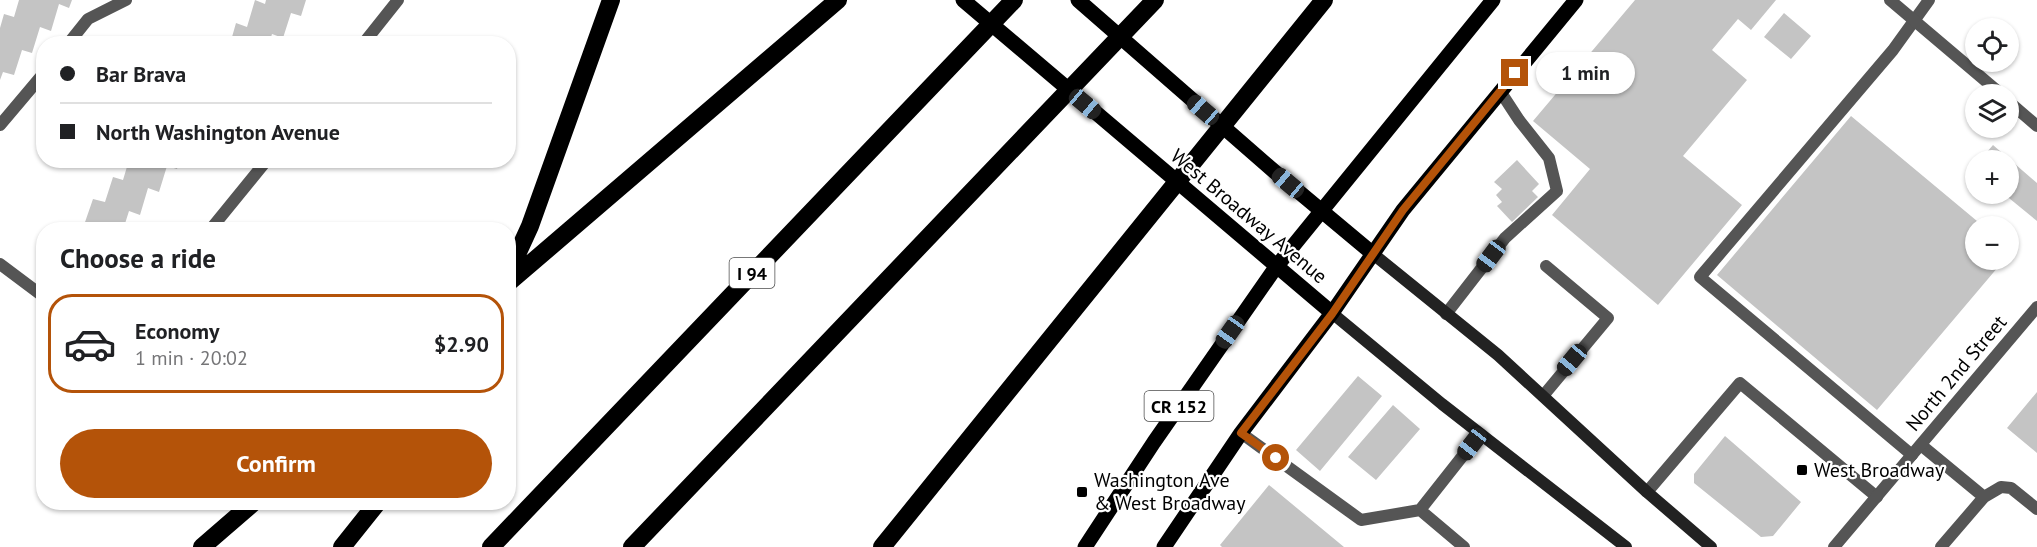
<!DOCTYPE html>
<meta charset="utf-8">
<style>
body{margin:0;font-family:"PT Sans",sans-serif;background:#f2f2f2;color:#202124;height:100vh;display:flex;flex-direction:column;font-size:22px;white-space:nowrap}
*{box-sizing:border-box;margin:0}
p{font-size:20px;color:#757577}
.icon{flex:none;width:33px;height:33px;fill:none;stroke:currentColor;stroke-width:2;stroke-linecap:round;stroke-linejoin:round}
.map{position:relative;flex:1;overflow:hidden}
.drawer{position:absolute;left:36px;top:222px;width:480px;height:288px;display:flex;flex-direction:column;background:#fff;border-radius:24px;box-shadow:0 2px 4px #0004}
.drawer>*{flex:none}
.top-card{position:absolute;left:36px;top:36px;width:480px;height:132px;border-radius:24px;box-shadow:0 2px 4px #0004;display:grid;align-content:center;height:132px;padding:0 24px;background:#fff}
.controls{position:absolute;left:1965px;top:18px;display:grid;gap:12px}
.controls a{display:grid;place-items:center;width:54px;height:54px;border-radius:50%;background:#fff;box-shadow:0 2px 4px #0004;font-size:30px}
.end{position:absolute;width:27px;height:27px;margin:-14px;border:8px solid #b45309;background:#fff;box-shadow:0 0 0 3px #fff}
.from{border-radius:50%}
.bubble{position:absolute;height:42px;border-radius:21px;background:#fff;box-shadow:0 2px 4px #0004;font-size:20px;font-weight:700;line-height:42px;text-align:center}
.car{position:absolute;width:18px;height:36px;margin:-18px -9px;border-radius:8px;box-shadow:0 0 4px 2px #0007;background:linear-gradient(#222 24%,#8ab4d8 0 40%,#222 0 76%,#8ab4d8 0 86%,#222 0)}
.top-card b{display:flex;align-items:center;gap:21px;height:57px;font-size:22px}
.top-card b+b{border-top:2px solid #e0e0e0}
.top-card i{width:15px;height:15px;background:#202124}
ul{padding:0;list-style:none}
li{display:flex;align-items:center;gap:18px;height:99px;margin:0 12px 9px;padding:0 12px;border:3px solid transparent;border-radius:24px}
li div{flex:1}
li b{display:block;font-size:22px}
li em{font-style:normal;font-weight:700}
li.active{border-color:#b45309}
li>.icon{width:54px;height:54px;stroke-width:1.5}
h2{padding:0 24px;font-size:27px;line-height:72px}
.button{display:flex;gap:12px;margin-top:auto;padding:12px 24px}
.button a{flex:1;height:69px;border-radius:36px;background:#b45309;color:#fff;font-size:24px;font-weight:700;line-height:69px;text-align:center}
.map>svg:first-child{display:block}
.building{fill:#c4c4c4}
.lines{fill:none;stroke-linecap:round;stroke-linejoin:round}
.service{stroke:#555;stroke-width:12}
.minor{stroke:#555;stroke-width:12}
.tertiary{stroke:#555;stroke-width:12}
.secondary{stroke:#222;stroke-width:12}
.primary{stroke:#000;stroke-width:15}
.motorway{stroke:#000;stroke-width:18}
.route{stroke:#b45309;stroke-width:8}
.poi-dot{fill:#000;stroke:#fff;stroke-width:2}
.labels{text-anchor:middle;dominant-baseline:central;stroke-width:4.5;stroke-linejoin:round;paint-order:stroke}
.shield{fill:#fff;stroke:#4c4c4c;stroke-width:1.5}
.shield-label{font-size:18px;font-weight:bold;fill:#000}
.street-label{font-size:20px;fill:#000;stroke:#fff}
.poi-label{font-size:20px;fill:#000;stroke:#fff;text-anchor:start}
</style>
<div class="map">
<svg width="2037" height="547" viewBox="0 0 2037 547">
<rect width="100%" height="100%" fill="#fff"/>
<!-- building -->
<path class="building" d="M19,0h53l-3,8 -10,-4 -8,27 -11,-4 -8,26 -10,-3 -8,25 -11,-3 -3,8v-52l4,-14 10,3z
M255,0l10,4 1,-4h40l-5,16 -10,-3 -8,25 -11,-4 -3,10h-39l6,-21 11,4z
M1635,0h141l-25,30 -13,-11 -26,31 35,30 -64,76 59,49 -84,100 -106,-90 38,-46 -57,-48z
M1784,13l27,23 -20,23 -27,-22z
M1851,116l132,110h-7v34h28l-127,150 -160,-135z
M1993,145l44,38v38l-33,-27h4v-34h-28z
M129,160h51l-3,9 -10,-3 -8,26 -11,-4 -8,27 -11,-4 -6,19h-53l3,-8 11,3 9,-26 12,3 8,-25 10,3z
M1517,160l22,24 -7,7 6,6 -26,25 -15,-16 5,-4 -6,-7 6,-6 -8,-7z
M1358,376l24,20 -62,75 -24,-21z
M2037,392v61l-30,-25z
M1393,405l27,24 -44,51 -28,-23z
M1725,436l76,66 -28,34 -12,1 -67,-54v-9z
M1269,485l75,62h-122l-2,-2z"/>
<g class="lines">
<!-- service -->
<path class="service" d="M1446,314l59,-76 52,-47 -8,-33 -30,-38 -19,-29
M1543,396l65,-78 -62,-52
M1241,433l120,87 59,-10
M1921,445l63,52 -43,50
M1912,455l-212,-178 193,-227 36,-50
M1647,492l93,-109 137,114
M1984,497l17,-10 10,1 26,21
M1464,547l-44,-37 60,-76"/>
<!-- minor -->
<path class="minor" d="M1890,0l111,94
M68,44l20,-25 38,-19
M363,44l35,-44
M2008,101l29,25
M0,125l44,-52
M210,230l57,-70
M0,264l44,33"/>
<!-- tertiary -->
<path class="tertiary" d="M1834,547l203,-240"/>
<!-- secondary -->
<path class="secondary" d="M1372,253l126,102 149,137 64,55
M1332,313l110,91 184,143"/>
<!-- primary -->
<path class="primary" d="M963,0l369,313
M1078,0l197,172 97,81
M1085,547l69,-105 122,-175 217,-267
M1164,547l77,-114 91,-120 71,-103 173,-210"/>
<!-- motorway -->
<path class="motorway" d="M508,274l22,-48 81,-226
M508,283l330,-283
M202,547l52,-45
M342,547l36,-45
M491,547l523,-547
M632,547l523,-547
M882,547l442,-547"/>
</g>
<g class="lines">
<!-- route -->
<path class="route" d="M1276,458l-35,-25 91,-119 71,-104 112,-137"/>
</g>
<!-- markers -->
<g class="poi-dot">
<rect x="1796" y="464" width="12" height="12" rx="3"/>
<rect x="1076" y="486" width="12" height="12" rx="3"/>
</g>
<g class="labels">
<!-- shield labels -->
<g class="shield">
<rect x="729.5" y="258" width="45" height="30" rx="4.5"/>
<rect x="1144.5" y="391" width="69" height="30" rx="4.5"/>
</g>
<g class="shield-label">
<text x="752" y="273">I 94</text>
<text x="1179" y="406">CR 152</text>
</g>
<!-- street labels -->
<g class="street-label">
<text transform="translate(1249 216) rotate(40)">West Broadway Avenue</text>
<text transform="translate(1956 373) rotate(-50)">North 2nd Street</text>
</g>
<!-- poi labels -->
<g class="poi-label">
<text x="1814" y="470">West Broadway</text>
<text x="1094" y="480">Washington Ave<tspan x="1094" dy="23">&amp; West Broadway</tspan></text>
</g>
</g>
</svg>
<div class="controls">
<a><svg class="icon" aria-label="locate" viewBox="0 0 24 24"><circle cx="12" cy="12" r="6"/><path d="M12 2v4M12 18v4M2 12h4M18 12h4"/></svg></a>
<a><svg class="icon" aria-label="layers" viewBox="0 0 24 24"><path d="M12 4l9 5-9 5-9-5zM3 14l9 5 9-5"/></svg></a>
<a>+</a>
<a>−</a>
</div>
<i class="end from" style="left:1276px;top:458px"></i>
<i class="end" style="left:1515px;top:73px"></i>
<div class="bubble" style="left:1536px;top:52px;width:99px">1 min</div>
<i class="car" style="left:1085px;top:104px;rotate:130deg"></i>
<i class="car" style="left:1203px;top:110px;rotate:311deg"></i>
<i class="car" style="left:1288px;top:183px;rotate:310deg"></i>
<i class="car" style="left:1491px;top:256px;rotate:217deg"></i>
<i class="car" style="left:1230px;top:332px;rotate:215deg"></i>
<i class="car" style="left:1572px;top:360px;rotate:220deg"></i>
<i class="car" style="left:1472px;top:444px;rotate:218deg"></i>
<div class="top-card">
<b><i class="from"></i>Bar Brava</b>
<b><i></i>North Washington Avenue</b>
</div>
<section class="drawer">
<h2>Choose a ride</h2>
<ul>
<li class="active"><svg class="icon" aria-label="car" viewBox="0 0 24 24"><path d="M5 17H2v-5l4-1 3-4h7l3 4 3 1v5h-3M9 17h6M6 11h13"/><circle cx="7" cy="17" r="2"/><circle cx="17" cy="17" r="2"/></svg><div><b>Economy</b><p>1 min · 20:02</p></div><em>$2.90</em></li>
</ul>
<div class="button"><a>Confirm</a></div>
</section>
</div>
